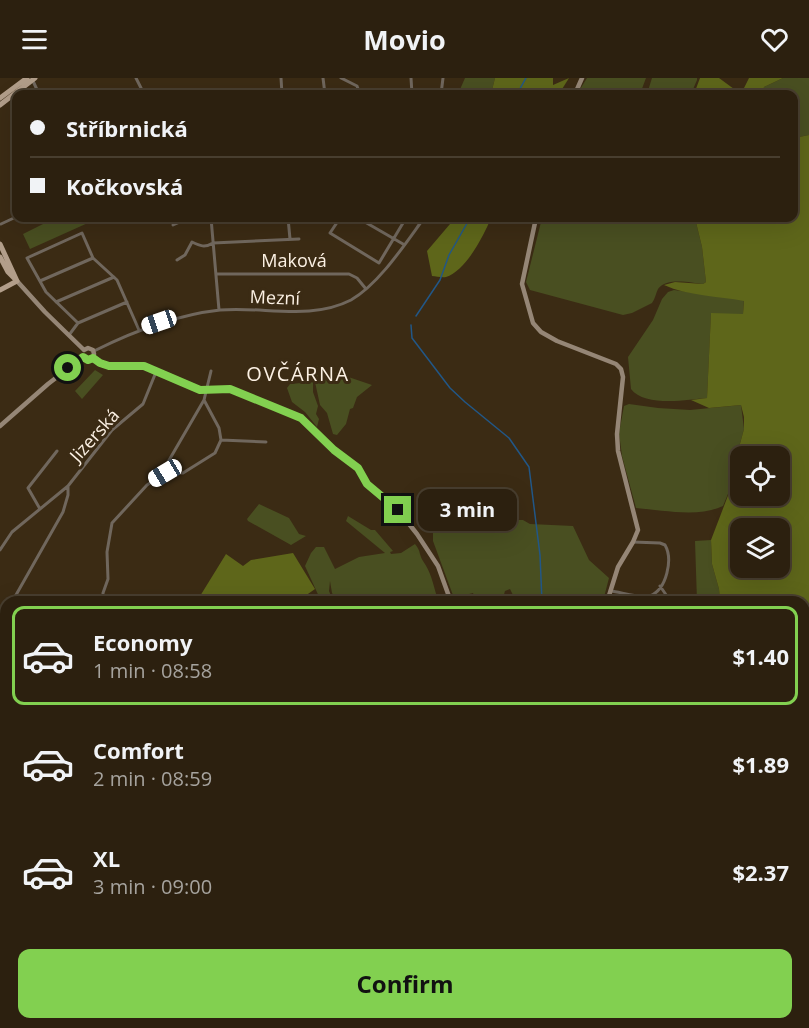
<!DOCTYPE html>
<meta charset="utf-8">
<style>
body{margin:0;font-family:"Open Sans",sans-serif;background:#382d1d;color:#f1f3f6;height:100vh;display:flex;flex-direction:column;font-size:22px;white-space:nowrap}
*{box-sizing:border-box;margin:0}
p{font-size:20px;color:#a6a39e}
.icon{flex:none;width:33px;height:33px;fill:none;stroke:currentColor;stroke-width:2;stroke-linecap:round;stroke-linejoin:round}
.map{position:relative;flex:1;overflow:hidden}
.details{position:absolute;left:0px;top:518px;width:810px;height:434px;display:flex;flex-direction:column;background:#2c200f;border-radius:18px 18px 0 0;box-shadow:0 6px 24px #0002,0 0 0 2px #483e2f}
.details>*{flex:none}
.hud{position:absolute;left:12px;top:12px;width:786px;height:132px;border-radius:12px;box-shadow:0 6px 24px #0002,0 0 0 2px #483e2f;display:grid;align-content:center;height:132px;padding:0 18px;background:#2c200f}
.fabs{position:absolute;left:730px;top:368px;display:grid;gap:12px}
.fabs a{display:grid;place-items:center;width:60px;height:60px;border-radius:12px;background:#2c200f;box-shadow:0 6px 24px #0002,0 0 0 2px #483e2f;font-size:30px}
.end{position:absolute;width:27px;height:27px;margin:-14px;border:8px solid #82d050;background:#111;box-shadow:0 0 0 3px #111}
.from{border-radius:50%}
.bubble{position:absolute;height:42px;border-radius:12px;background:#2c200f;box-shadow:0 6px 24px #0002,0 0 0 2px #483e2f;font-size:20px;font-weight:700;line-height:42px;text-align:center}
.car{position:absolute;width:18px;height:36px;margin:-18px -9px;border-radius:8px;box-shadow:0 0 4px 2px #0007;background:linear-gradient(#fff 24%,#345 0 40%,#fff 0 76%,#345 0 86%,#fff 0)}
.hud b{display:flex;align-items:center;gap:21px;height:57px;font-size:22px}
.hud b+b{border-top:2px solid #483e2f}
.hud i{width:15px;height:15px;background:#f1f3f6}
ul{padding:10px 0 0;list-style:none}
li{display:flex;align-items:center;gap:18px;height:99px;margin:0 12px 9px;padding:0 6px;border:3px solid transparent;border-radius:12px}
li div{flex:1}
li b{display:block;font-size:22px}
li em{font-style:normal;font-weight:700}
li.selected{border-color:#82d050}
li>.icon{width:54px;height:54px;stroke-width:1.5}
.action{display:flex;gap:12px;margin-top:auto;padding:12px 18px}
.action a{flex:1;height:69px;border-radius:12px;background:#82d050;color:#111;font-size:24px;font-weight:700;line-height:69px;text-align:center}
header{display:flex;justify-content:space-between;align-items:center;height:78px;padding:0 18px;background:#2c200f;font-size:27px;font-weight:700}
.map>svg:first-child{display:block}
.built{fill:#432f11}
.green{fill:#494f21}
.forest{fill:#5e661a;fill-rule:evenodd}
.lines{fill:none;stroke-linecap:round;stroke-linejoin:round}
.stream{stroke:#225787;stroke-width:1.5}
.street{stroke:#70675d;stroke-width:3}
.secondary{stroke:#958676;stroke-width:4.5}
.primary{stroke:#b29e8a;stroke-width:5}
.route{stroke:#82d050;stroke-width:8}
.labels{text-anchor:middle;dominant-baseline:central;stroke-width:6;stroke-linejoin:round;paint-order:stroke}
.street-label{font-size:18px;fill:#fcf1e4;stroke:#3b2b14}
.neighbourhood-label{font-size:20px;letter-spacing:1.5px;fill:#fcf1e4;stroke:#3b2b14}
</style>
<header><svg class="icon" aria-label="menu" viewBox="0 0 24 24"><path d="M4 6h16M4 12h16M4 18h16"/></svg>Movio<svg class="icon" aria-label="heart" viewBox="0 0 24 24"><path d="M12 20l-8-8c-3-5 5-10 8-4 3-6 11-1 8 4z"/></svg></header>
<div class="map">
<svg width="809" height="950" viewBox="0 0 809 950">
<rect width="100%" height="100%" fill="#3b2b14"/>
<!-- built -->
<path class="built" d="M804,765h5v84l-5,-3z"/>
<!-- green -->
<path class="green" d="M465,0h30l-4,16h-33z
M587,0h59l-6,16h-63z
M652,0h45v2l-6,14h-44z
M783,0h26v57l-15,3v-44h-32l2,-7z
M40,140h59l-69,31 -7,-15 20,-10z
M537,140h158l7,29 4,35 -3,2c-12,-1 -36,-7 -45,5 -2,4 -3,10 -6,14l-20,10 -9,2 -93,-25 -4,-8 15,-60z
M674,212l70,10 -1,14h-32l-4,84c-20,2 -63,9 -76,-9l-3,-32 25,-37 9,-21 6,-7z
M316,288l56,19 -15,12 -4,11 -3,1 -4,15 -9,11 -4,-1 -6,-21 -7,-8 -5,-23 2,-1z
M95,292l8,5 -21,24 -7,-8z
M313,304v10l5,14 -2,8 3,5 -2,8 -12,-15 -13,-10 -5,-14 3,-4z
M629,326l29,4 32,2 51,-5 3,24 -6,22 -1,21 -14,34c-25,12 -60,4 -87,2l-14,-52 -3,-23 5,-27z
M491,409c14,9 15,23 26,33h6l7,4 43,2 16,34 20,18 -6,23h-91l1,-6 -3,-6 -5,2 -3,10h-26l-3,-8 -19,5 -21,-57v-8c11,-12 44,-42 58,-46z
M259,426l30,14 10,16 7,2 -15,9 -43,-24 -1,-2z
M348,438l23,14h4l18,21 -3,1 1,2 10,-1 14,-9c6,7 4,11 8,17 8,11 10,23 14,36l6,4h-106l-5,-8 -2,-12 -1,10 4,10h-12l-16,-35 6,-13 5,-6h8l11,22 24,-12 26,-4 -39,-32z
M711,462l1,24 7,25 1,12h-23l-2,-60z
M6,773v51l-6,3v-33l4,-1 -4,-1v-18z
M804,857l5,3v66l-5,-1z
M804,930l5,1v19h-37v-5h32z
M37,945h112l3,5h-116z
M187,945h71l-8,5h-55z
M261,945h134v5h-142z
M401,945h131l-5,5h-126z
M711,945h52v5h-55z"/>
<!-- forest -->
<path class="forest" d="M495,0h58v7l16,-7 -10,16h-68z
M700,0h19l15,11 10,-1 5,-10h34l-19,9 -2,7h-68z
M809,57v494l-5,-5v-22l-84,-1 -1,-12 -7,-25 -1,-24 26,-68 1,-21 6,-22v-12l-3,-12 -32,3 -18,-8 16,-2 4,-85 32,1 1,-13c-26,-5 -56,-5 -80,-16l11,-3 28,2 3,-2 -4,-35 -7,-29h99v-80zM741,378h39v39h-39zM741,450h39v39h-39z
M449,140h42c-7,17 -25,53 -45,59 -4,1 -10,-1 -14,-1l-5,-25 23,-27z
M293,475l22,36 -17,12h-101l29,-47 17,12 8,-6z
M6,567v206h-6v-200z
M577,945h134l-3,5h-135z"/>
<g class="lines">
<!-- stream -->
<path class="stream" d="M517,16l9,-16
M416,238l24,-36 9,-25 21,-37
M411,247l1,13 38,50 15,14 44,36 20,29 11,88 2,47
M804,663l5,-1
M804,850l5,5"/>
<!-- street -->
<path class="street" d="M136,0l8,16
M281,0l1,16
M323,0l2,16
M341,0l16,8 3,8
M411,0l1,16
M33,3l6,13
M441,16l2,-16
M211,140l8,92
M288,140l2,21
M340,140l-10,15 49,30 27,-45
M358,140l45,26
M1,146l15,-7
M173,147l16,-7
M177,182l8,-5 7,-13c8,4 13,6 21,1l86,-4
M216,196h133l8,4 9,11
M40,203l53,-23
M56,224l58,-25
M78,245l49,-21
M69,257l9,-12 -32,-31 -19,-34 55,-25 11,25 24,22 22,50
M94,273c40,-20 81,-36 126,-41 43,-4 90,11 131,-10 28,-16 54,-56 73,-82
M221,362l45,2
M165,395h18l32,-20 6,-13 -2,-12 -15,-28
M40,431l-12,-21 29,-37
M0,472l12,-18 56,-46 44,-56 31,-26 13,-32
M660,508l11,16
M611,513c9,1 31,8 39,5 17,-7 23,-37 15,-51l-5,-2 -27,-1
M12,524l51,-90 5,-17v-9
M103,524v-9l5,-14 -1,-27 5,-29 35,-38 18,-12 3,-11 36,-62 7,-29
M0,542l6,-9
M804,631l5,2
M804,708l5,-5
M3,950l4,-5"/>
<!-- secondary -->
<path class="secondary" d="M575,16l7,-16
M536,140l-14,66 11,39 8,9 16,9 59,23 5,5 2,8 -6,57 1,17 20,79 -5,12 -15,25 -11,35
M17,203l28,31 39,38
M84,272l4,-2 5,2 1,4 -1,4
M93,280l7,5 9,3h35l56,24 30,-1 71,29 33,33 24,17 9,17 31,25 19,24 21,32 13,36
M0,348l48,-42 35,-27
M804,650l5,1
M532,950l5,-5
M768,950v-5"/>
<!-- primary -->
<path class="primary" d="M0,20l27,-20
M0,27l35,-27
M0,166l17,37
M0,179l8,15 8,8
M0,212l17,-9"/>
</g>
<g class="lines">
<!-- route -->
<path class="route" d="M68,290l15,-11 5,3 5,-2 7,5 9,3h35l56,24 30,-1 71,29 33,32 24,18 9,16 31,26"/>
</g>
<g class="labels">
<!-- street labels -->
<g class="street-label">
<text x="294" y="182">Maková</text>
<text transform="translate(275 219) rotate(2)">Mezní</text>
<text transform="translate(94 357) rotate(-48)">Jizerská</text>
</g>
<!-- neighbourhood labels -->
<g class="neighbourhood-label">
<text x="298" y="295">OVČÁRNA</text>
</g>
</g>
</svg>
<div class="fabs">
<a><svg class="icon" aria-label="locate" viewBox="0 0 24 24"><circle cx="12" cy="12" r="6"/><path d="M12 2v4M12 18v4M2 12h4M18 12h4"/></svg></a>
<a><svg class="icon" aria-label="layers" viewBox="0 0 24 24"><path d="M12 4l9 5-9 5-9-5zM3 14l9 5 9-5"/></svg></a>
</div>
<i class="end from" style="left:68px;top:290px"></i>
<i class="end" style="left:398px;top:432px"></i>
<div class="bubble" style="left:418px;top:411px;width:99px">3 min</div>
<i class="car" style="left:159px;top:244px;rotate:251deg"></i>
<i class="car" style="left:165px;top:395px;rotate:239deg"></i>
<div class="hud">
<b><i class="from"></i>Stříbrnická</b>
<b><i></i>Kočkovská</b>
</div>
<section class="details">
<ul>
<li class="selected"><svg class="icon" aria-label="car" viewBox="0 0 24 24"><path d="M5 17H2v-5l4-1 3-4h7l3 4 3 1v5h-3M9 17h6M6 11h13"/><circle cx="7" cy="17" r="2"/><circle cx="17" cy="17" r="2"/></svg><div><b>Economy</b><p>1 min · 08:58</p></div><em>$1.40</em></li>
<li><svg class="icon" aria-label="car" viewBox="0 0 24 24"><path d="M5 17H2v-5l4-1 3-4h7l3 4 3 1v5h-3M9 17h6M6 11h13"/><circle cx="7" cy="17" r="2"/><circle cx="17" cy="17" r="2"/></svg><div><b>Comfort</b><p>2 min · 08:59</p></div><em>$1.89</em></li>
<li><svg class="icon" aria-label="car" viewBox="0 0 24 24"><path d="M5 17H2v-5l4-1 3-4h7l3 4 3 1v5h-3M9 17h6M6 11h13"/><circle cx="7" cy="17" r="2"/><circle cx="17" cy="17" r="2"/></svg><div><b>XL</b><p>3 min · 09:00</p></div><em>$2.37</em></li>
</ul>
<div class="action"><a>Confirm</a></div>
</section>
</div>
